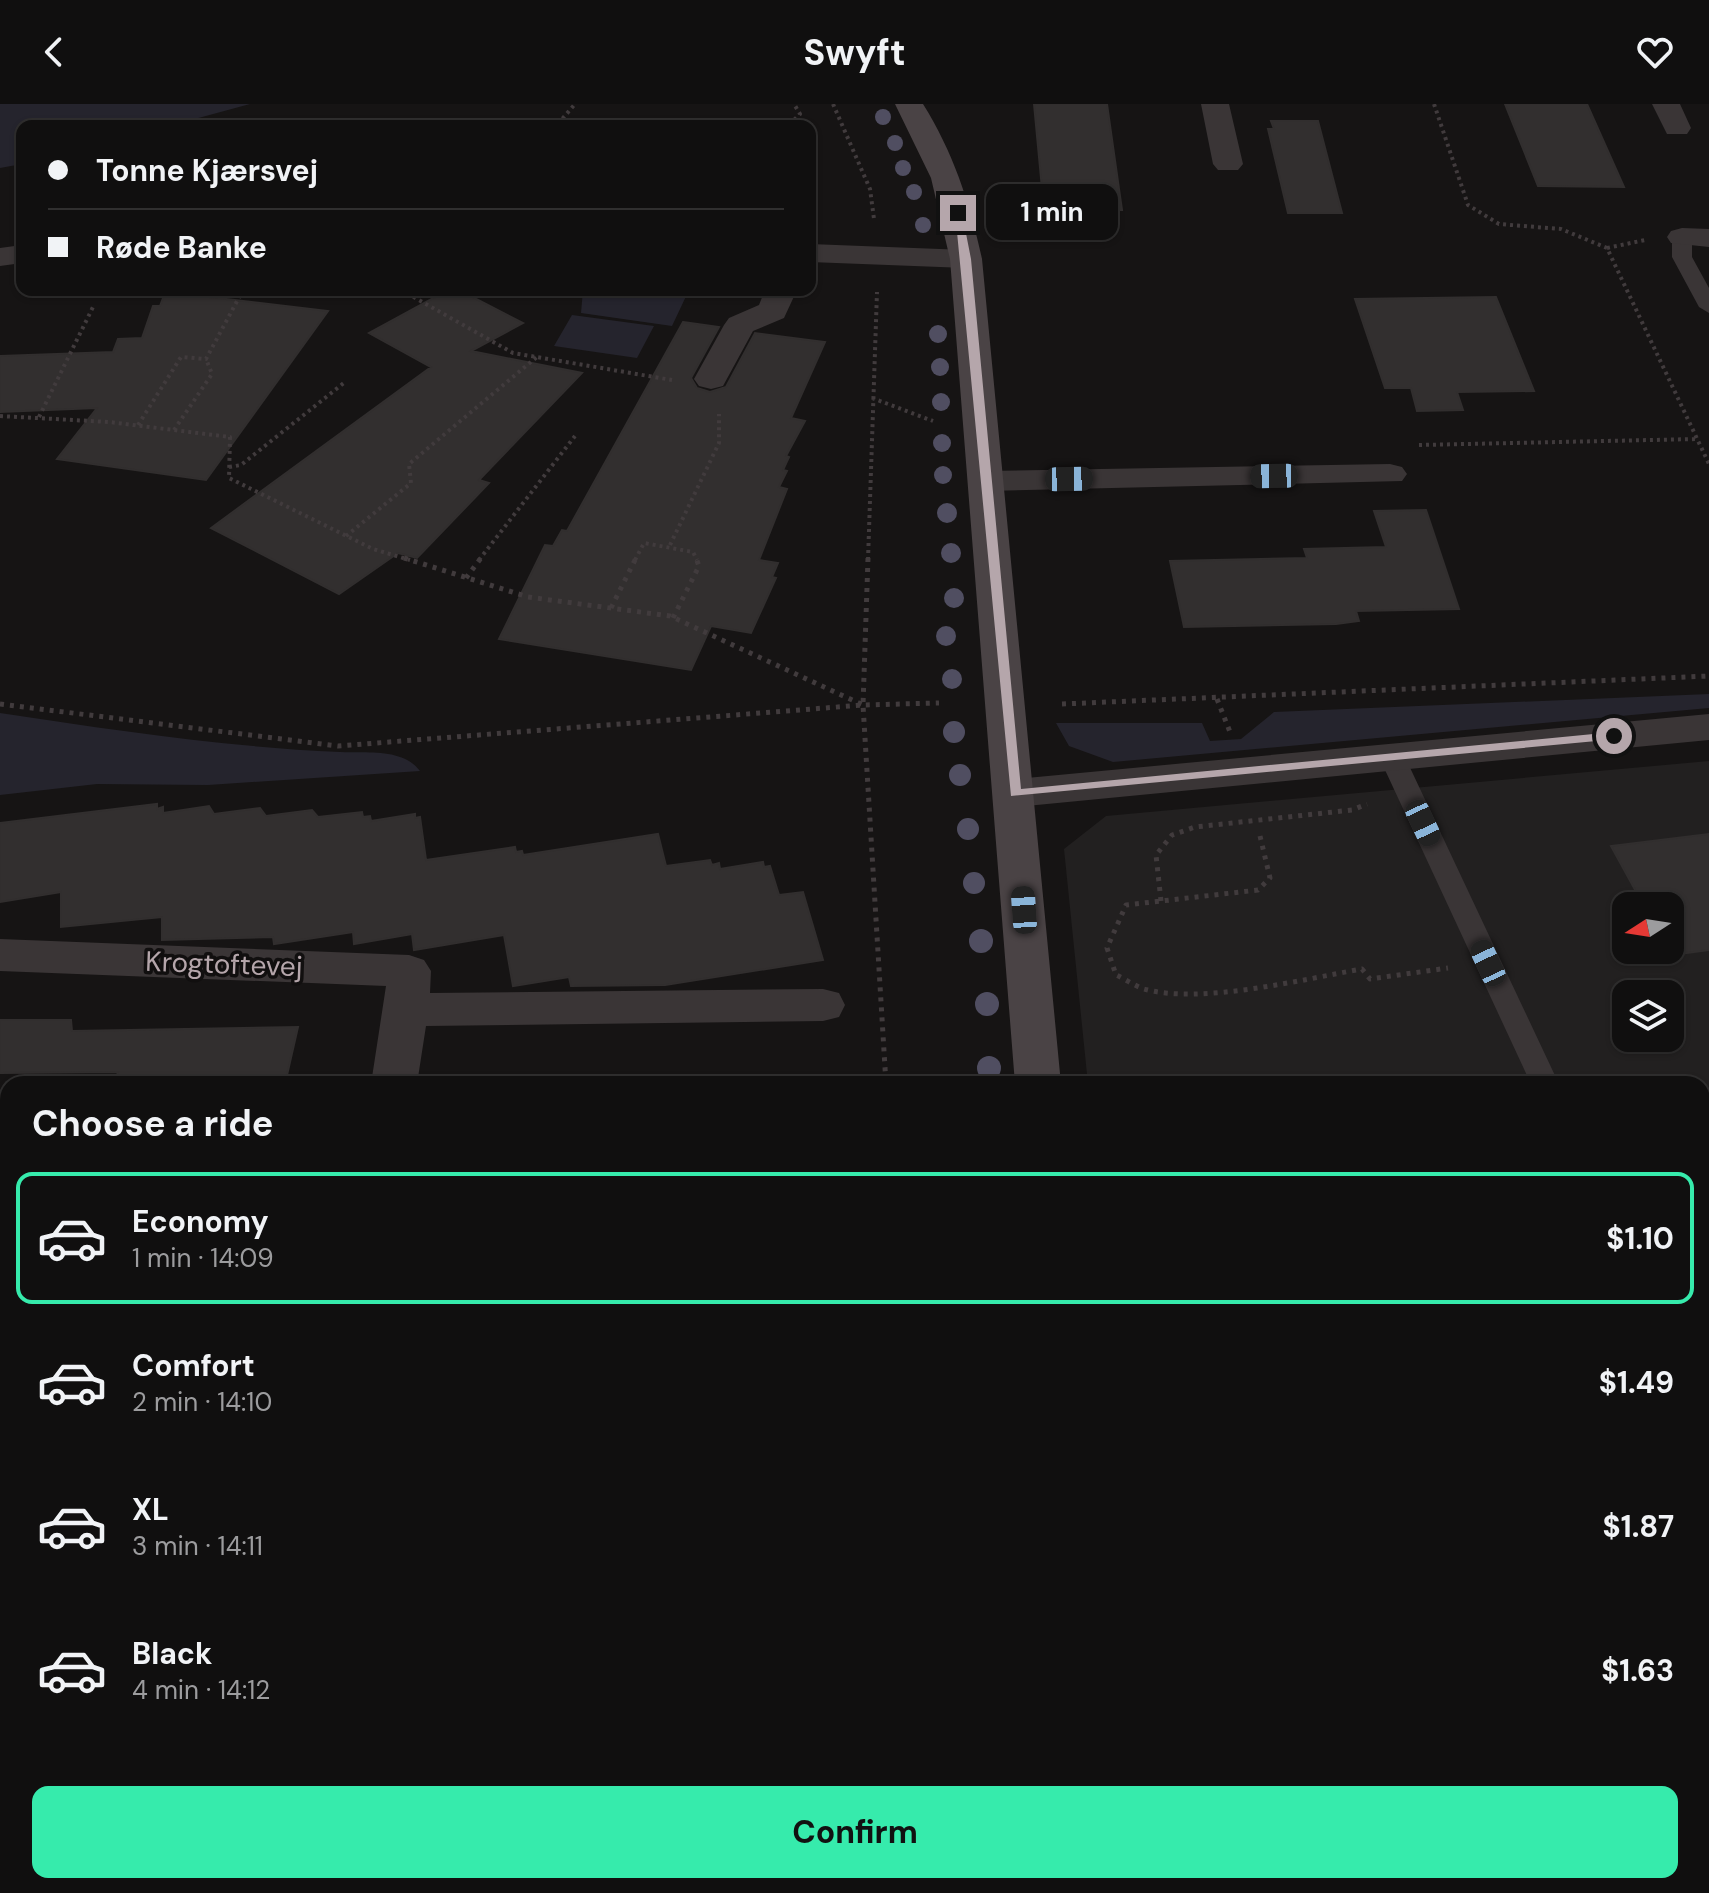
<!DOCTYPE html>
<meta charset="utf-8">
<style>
body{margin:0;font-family:"DM Sans",sans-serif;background:#191818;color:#f1f3f6;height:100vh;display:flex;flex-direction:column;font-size:30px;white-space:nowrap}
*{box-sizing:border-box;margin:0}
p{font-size:26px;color:#9c9c9e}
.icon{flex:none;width:44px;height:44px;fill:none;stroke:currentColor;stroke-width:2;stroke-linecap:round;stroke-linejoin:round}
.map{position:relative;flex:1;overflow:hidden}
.panel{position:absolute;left:0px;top:972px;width:1710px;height:818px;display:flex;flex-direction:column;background:#100f0f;border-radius:24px 24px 0 0;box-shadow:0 2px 6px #0004,0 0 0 2px #302f2f}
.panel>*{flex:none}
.guide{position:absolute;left:16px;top:16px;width:800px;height:176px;border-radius:16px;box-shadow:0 2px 6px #0004,0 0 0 2px #302f2f;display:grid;align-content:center;height:176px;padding:0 32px;background:#100f0f}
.needle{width:52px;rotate:258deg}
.tools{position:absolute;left:1612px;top:788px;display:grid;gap:16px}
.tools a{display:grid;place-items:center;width:72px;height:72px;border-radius:16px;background:#100f0f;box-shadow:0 2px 6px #0004,0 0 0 2px #302f2f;font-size:40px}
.end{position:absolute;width:36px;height:36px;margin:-18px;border:10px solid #b5a6ab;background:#111;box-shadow:0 0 0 4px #111}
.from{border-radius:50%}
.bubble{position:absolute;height:56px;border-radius:16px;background:#100f0f;box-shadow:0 2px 6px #0004,0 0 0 2px #302f2f;font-size:26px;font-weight:700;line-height:56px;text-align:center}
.car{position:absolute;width:24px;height:48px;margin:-24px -12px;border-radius:10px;box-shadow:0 0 6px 2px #0007;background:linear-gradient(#222 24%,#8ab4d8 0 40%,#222 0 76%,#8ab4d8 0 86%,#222 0)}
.guide b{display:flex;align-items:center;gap:28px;height:76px;font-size:30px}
.guide b+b{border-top:2px solid #302f2f}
.guide i{width:20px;height:20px;background:#f1f3f6}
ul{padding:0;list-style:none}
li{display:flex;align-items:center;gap:24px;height:132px;margin:0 16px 12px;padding:0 16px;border:4px solid transparent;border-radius:16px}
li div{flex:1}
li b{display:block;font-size:30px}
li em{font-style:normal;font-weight:700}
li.selected{border-color:#36ebac}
li>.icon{width:72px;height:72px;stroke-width:1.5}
h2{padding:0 32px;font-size:36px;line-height:96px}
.cta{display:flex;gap:16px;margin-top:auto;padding:16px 32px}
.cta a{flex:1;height:92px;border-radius:16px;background:#36ebac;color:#111;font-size:32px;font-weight:700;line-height:92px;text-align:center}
header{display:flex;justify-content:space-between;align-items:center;height:104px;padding:0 32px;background:#100f0f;font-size:36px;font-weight:700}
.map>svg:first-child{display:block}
.built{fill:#222020;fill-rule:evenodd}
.green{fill:#25242d}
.building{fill:#322f2f;stroke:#312e2e;stroke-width:2}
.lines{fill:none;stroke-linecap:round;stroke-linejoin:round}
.path-far2{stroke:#413b3d;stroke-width:4;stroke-dasharray:3 4;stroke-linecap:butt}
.path-far1{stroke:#413b3d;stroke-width:5;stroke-dasharray:4 6;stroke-linecap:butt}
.path{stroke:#413b3d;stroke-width:6;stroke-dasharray:5 7;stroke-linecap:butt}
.lane{fill:#3a3536;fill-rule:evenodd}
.street{fill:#3a3536;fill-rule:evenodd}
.secondary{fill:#4a4345;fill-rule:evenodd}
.tree{fill:#504e61}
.route{fill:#b5a6ab}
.labels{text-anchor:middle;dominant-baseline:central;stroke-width:7;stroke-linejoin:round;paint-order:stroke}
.street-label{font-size:28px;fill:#b5a6ab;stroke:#110f0f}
</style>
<header><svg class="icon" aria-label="back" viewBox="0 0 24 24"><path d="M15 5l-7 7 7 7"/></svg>Swyft<svg class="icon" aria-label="heart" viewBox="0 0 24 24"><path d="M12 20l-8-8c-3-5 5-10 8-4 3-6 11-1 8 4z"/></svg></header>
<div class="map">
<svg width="1709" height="1789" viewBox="0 0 1709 1789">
<rect width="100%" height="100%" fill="#161414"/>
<!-- built -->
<path class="built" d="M1709,657v1132h-540l-1,-7h534v-802h-614l-24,-235 42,-33zM1626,802h44v44h-44zM1626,890h44v44h-44z"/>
<!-- green -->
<path class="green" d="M0,0h250l-81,22h-147v38l-22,4z
M583,186h106l-17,36 -91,-13z
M572,211l82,11 -17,32 -83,-12z
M1709,590v14l-596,54 -44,-16 -13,-23h146l8,18 31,-2 33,-27z
M0,609c113,17 226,34 340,39 27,1 63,-4 80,19l-212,14 -111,-1 -97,11z
M1702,1449l7,2v338h-540l-1,-7h534z"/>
<!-- building -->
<path class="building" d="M1034,0h73l15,106h-78z
M1505,0h82l37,83 -86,-1z
M1271,17h47l24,92h-54l-20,-84h6z
M166,186h43l1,7 118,14 -122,169 -149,-21 40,-51 -97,4v-56l113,-4 5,-13 24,-1 11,-32h7z
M448,186h11l64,33 -52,28 111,22 -103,107 10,3 -72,75 -19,-5 -59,41 -128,-66 220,-161 -62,-34z
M1496,193l38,94 -77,1 6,18 -46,1 -6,-23h-26l-30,-89z
M683,218l36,5 -28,51 6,10 13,4 16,-5 29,-54 70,9 -34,76 14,3 -19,35 3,1 -6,13 4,1 -8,16 8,2 -28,71 19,3 -6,14 4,1 -25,55 -40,-7 -20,44 -192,-31 46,-94 8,1 9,-16 5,1z
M1426,406l33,99 -103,2 3,10 -23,3 -152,3 -14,-66 137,-3 -3,-9 82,-2 -12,-36z
M157,700v5l6,-2v6l46,-7 5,8 46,-6 6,8 46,-6 6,7 44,-5 1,5 7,-1 1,5 44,-7v4l5,-1 6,43 89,-13 1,5 6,-1 1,4 135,-21 8,32 44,-6 2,5 7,-2 1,6 43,-7 1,5 6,-1 9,29 24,-3 20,68 -158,25 -94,1 -2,-9 -56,9 -9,-51 -90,15 -2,-16 -58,10 -1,-12 -79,12 -1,-7 -111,3v-23l-101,10v-35l-61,10v-79z
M1709,730v116l-38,5 -1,-49h-26l-33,-60z
M0,916h71l1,11 226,-4 -13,57h-141l-29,-2 3,-10 -118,1z"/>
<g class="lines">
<!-- path-far2 -->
<path class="path-far2" d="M833,0l37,85 4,30
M1434,0l34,101 31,19 62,5 46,19 102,216
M558,20l17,-20
M554,22l29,-4 25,4
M732,22l61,-5 7,-7 -6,-10
M1607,144l38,-8
M307,186l18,3 6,-3
M401,186l112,63 159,27
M872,294l61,23
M0,312l109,6 121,15 -1,41 144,71 37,11
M39,313l55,-112
M138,321l43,-68 25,2 37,-69
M174,326l38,-56 -6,-15
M1419,341l279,-6
M229,363l12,-2 104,-83
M346,432l65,-53 -2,-19 129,-108
M670,441l49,-102v-29
M479,456l96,-124
M635,456l9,-17 49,9 4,8
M868,456l9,-268"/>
<!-- path-far1 -->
<path class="path-far1" d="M404,454l124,39 142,19 193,89
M868,454l-5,147 23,379
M466,474l15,-20
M611,504l25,-50
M673,514l26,-52 -3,-8
M1217,595l13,33
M0,600l338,42 525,-41 76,-2
M1062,600l647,-28
M1260,732l10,42 -12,12 -132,15 -19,43 9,27c9,4 19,11 28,14 56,16 160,-10 218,-20l8,10 78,-11
M1161,797l-5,-46 16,-20 23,-8 157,-17 15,-6"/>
<!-- path -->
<path class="path" d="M932,1782v7"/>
<!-- lane -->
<path class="lane" d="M1682,127l10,6v20l17,31v25l-10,-6 -27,-50v-20z
M1392,645l9,2 4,6 154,327h-28l-152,-327 4,-6z"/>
<!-- street -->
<path class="street" d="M1201,0h28l14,60 -5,6h-20l-5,-6z
M1652,0h28l11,24 -4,6h-20z
M1682,124l27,1v18l-38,-4 -4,-6 4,-6z
M810,140l156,6 11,2 5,7 -5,7 -11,2 -156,-6z
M22,141v18l-22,3v-18z
M765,186h32l-13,28 -31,13 -30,55 -12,3 -12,-3 -5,-7 30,-54 5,-7 30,-13z
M1390,360l12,3 5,7 -5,7 -416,10 -12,-3 -5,-7 5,-7 12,-3z
M1709,610v26l-694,67 -14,-4 -6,-10 6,-10 14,-4z
M0,835l409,16 15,5 7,11 -1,22 393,-4 16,4 6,12 -6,12 -16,4 -397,5 -9,58h-46l15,-98 -386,-15z
M8,1053v60l-8,3v-60z
M0,1725h8v57h6l-14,3z
M230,1782h60l-2,7h-60z"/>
<!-- secondary -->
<path class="secondary" d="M895,0h28c30,48 47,99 59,155l79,825h-46l-65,-825 -19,-81z
M1070,1782h60l1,7h-60z"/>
</g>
<!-- trees -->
<g class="tree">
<circle cx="883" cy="13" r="8"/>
<circle cx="895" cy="39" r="8"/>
<circle cx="903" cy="64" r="8"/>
<circle cx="914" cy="88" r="8"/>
<circle cx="923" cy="121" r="8"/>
<circle cx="938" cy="230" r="9"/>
<circle cx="940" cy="263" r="9"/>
<circle cx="941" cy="298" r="9"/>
<circle cx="942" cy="339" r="9"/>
<circle cx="943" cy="371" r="9"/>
<circle cx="947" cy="409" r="10"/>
<circle cx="951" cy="449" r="10"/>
<circle cx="954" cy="494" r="10"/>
<circle cx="946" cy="532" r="10"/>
<circle cx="952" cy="575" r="10"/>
<circle cx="954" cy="628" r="11"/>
<circle cx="960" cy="671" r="11"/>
<circle cx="968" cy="725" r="11"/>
<circle cx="974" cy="779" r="11"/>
<circle cx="981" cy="837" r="12"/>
<circle cx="987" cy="900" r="12"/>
<circle cx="989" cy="964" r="12"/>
</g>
<!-- route -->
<path class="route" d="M955,107l7,2 9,46 50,530 593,-57 6,4 -2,3 -607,57z"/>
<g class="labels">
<!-- street labels -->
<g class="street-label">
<text transform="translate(224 860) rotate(2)">Krogtoftevej</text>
</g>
</g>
</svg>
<div class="tools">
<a><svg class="needle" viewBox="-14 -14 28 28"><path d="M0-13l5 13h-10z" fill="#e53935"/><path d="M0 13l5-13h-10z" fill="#9c9c9e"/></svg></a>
<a><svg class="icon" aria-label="layers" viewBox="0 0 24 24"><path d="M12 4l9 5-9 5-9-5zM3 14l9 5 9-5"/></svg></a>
</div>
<i class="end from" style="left:1614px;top:632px"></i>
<i class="end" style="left:958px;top:109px"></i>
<div class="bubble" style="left:986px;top:80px;width:132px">1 min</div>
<i class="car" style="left:1274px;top:372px;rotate:269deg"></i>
<i class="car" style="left:1069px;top:375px;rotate:89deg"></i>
<i class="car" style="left:1423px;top:719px;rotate:155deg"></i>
<i class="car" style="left:1024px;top:806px;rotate:356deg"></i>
<i class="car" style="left:1488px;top:859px;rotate:335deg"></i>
<div class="guide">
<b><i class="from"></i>Tonne Kjærsvej</b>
<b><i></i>Røde Banke</b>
</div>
<section class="panel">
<h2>Choose a ride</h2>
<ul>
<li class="selected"><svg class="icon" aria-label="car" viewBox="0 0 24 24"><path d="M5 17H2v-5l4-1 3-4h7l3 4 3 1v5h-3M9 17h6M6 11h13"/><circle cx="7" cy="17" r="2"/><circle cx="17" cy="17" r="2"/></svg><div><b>Economy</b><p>1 min · 14:09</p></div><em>$1.10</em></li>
<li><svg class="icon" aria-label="car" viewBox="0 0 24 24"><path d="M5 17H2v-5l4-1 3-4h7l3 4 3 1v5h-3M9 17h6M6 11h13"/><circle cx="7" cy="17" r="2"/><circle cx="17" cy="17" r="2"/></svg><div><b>Comfort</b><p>2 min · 14:10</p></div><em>$1.49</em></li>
<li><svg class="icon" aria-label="car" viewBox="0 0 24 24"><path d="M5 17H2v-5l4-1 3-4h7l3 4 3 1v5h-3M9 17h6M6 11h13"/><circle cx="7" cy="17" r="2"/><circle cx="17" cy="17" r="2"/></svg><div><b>XL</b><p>3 min · 14:11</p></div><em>$1.87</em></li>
<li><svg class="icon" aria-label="car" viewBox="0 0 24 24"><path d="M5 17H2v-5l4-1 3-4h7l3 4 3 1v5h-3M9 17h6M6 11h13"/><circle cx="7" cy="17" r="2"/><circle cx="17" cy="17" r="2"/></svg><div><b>Black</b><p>4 min · 14:12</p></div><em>$1.63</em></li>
</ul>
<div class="cta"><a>Confirm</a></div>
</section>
</div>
